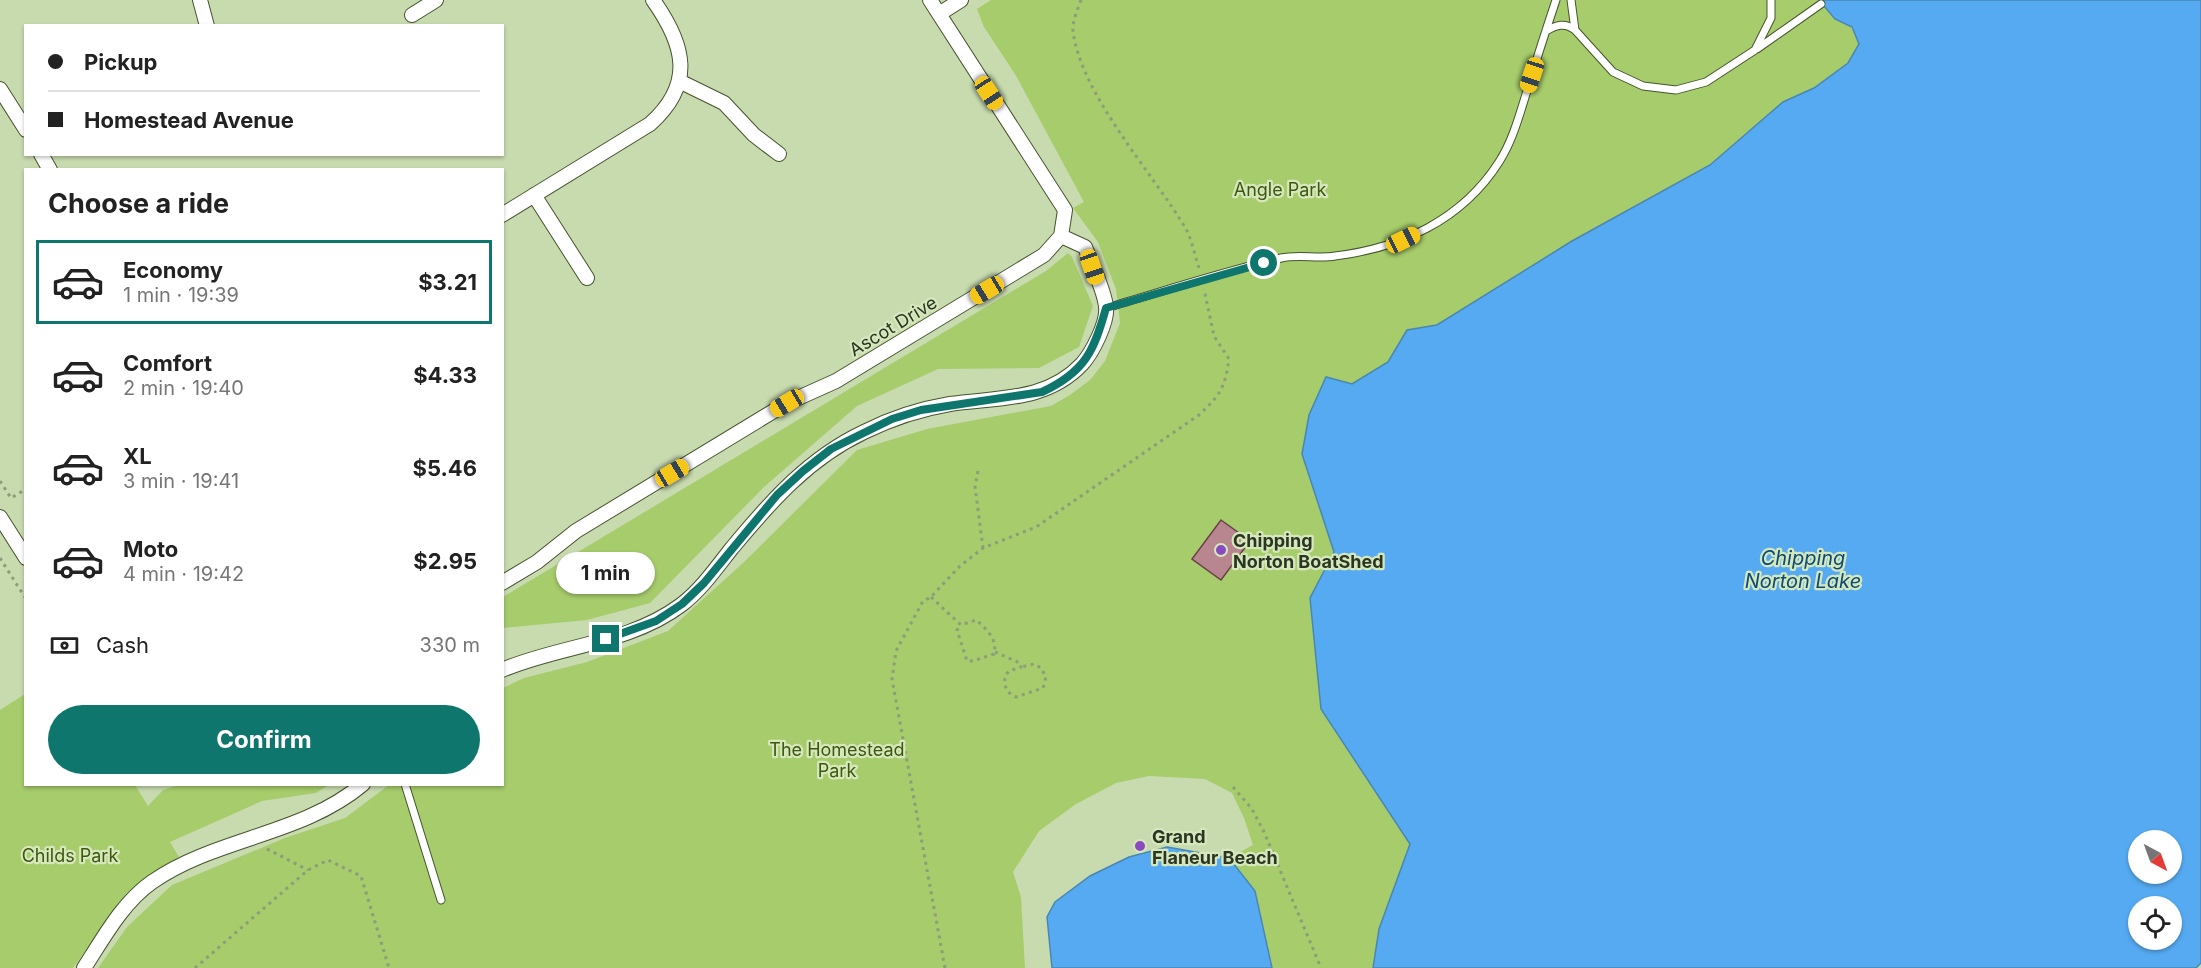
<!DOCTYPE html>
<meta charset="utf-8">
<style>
body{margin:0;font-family:Inter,sans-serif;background:#f6f6f6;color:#222;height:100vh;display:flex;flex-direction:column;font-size:22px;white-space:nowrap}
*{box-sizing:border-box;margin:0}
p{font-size:20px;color:#767676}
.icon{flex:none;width:33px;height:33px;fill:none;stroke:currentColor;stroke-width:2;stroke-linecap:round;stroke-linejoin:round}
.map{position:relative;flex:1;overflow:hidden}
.drawer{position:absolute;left:24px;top:168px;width:480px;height:618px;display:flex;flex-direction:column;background:#fff;border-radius:0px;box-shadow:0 2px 4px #0004}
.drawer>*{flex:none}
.banner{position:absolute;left:24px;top:24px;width:480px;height:132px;border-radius:0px;box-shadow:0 2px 4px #0004;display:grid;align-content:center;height:132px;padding:0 24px;background:#fff}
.needle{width:39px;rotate:139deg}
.buttons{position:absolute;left:2128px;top:830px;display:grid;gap:12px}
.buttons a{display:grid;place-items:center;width:54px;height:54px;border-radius:50%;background:#fff;box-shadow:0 2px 4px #0004;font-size:30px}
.end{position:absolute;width:27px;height:27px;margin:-14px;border:8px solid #0f766e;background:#fff;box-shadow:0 0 0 3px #fff}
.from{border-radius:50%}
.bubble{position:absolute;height:42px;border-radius:21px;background:#fff;box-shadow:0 2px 4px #0004;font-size:20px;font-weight:700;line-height:42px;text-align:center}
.car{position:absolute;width:18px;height:36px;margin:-18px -9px;border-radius:8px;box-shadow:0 0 4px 2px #0007;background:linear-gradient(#f5c518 24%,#345 0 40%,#f5c518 0 76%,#345 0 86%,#f5c518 0)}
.banner b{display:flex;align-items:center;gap:21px;height:57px;font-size:22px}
.banner b+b{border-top:2px solid #e0e0e0}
.banner i{width:15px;height:15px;background:#222}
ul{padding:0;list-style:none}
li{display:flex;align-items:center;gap:18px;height:84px;margin:0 12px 9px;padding:0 12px;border:3px solid transparent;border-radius:0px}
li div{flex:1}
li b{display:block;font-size:22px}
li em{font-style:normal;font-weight:700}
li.active{border-color:#0f766e}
li>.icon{width:54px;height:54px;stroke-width:1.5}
h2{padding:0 24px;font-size:27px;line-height:72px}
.pay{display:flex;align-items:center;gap:15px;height:66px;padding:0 24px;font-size:22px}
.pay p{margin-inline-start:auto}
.button{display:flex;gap:12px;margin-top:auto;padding:12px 24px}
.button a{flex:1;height:69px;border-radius:36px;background:#0f766e;color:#fff;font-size:24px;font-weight:700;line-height:69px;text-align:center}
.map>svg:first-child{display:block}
.green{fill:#a6cc6b}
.water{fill:#56aaf1;stroke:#4987b3;stroke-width:1.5;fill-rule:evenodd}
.building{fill:#b8868f;stroke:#6b4049;stroke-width:1.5}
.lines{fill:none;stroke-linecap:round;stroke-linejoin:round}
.service-casing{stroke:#45542e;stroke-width:9}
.minor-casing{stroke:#45542e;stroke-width:16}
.path{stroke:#8d9c7a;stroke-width:3;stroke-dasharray:3 4.5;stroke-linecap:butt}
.service{stroke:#fff;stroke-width:7}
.minor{stroke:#fff;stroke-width:14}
.route{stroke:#0f766e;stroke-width:8}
.poi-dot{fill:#8b4abf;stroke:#d5e8bc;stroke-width:2}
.labels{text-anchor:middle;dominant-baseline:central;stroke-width:4.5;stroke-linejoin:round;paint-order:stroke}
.park-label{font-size:18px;fill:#3f5610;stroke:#d5e8bc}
.street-label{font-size:18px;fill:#2c3423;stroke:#d5e8bc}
.poi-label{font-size:18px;font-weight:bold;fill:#2c3423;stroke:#d5e8bc;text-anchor:start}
.water-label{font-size:20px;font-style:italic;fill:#0c4b79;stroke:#d5e8bc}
</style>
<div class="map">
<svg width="2201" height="968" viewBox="0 0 2201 968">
<rect width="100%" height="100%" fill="#c8dbaf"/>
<!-- green -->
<path class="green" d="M991,0h831l13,19 16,8 8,17 -11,19 -34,25 -31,14 -73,63 -138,76 -135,84 -30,5 -19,32 -36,22 -25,-6 -25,76 32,98 -24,46 11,111 89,135 -31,85 -6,39h-101l-17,-77 -26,-33 24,-13 -9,-27 -12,-25 -27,-14 -56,-3 -33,7 -40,21 -37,27 -26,41 8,25 4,71h-927l29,-41 45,-42 113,-47 60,-20 44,-33 113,-1 1,-96 21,-10 63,-16 81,-31 75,-68 114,-113 70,-21 124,-23 19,-11 20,-15 15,-19 15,-38 -4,-34 -18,-47 -25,-34 11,-6 -69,-128 -31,-47 -7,-18z
M1068,253l4,4 21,49 -14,41 -40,21 -101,1 -81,37 -93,81 -114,116 -63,17 -84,8v-31l543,-326z
M25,694l1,90 109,1 13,21 15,-16 15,-5h151l-13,8 -54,8 -92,41 9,15 -51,35 -55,76h-73v-258z"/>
<!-- water -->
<path class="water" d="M1819,0h382v963l-5,5h-823l6,-39 31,-85 -89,-135 -11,-111 24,-46 -32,-98 7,-39 17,-38 26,7 36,-22 19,-32 30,-5 135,-84 138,-76 73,-63 31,-14 34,-25 11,-19 -7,-17 -17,-8zM2139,840h33v33h-33zM2139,906h33v33h-33z
M1167,847l62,11 26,33 17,77h-220l-5,-51 8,-15 35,-26 39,-19z"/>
<!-- building -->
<path class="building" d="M1221,520l29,21 -29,39 -29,-21z"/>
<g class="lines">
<!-- service casing -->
<g class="service-casing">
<path id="service" d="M1571,0l4,30 38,42 30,14 33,4 30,-8 49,-32 16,-32v-18
M1546,31c10,-6 19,-9 29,-1
M1757,49l64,-45
M1106,308c58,-17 116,-36 175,-50 18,-4 37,1 54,-2 66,-8 127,-36 164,-94 14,-22 20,-46 28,-71 9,-30 19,-61 29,-91
M405,784l36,116"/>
</g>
<!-- minor casing -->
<g class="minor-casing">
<path id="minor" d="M200,0l7,26
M939,14l22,-14
M412,15l24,-15
M679,81l45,22 30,32 25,19
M0,89l26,41
M41,154l9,16
M534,195l53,83
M502,215l148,-91c45,-40 35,-79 3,-124
M0,517l26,41
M502,583l35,-21 39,-31 211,-128 49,-22 208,-126 17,-19 4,-26 -135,-210
M502,670c58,-25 127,-26 179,-65 20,-15 36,-38 51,-57 39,-47 77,-90 132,-116 28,-14 56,-23 86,-28 48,-7 96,-2 132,-40 10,-11 26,-42 24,-57 -1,-15 -15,-45 -21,-60l-24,-11
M84,968c19,-29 38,-65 68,-86 65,-45 149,-46 211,-98"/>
</g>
<!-- path -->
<path class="path" d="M1081,0c-3,9 -9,21 -8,31 8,64 80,142 113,198 6,11 9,27 13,39
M978,471l-3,16 8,61
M0,481l11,17 15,-9
M0,558l26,41
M931,597l30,28 15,-5c10,8 22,20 18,34l-21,7h-6l-10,-31 4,-5
M995,652l25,11 1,4 -12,4 -4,5c-1,10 1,17 11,21l27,-9 3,-11 -5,-9 -7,-4 -13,3
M1233,787l19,22 12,23 57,136
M267,849l41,21
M195,968l113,-98 20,-10 33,16 28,92
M945,968l-53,-289 4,-28 27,-50 8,-4 29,-31 23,-18 53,-21 163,-112c21,-20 26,-27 30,-56l-15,-23 -10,-47"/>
<!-- service -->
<use href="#service" class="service"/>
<!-- minor -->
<use href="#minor" class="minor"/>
</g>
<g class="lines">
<!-- route -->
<path class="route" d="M606,639l50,-18 26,-17 22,-21 73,-88 26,-24 28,-22 61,-30 29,-9 121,-18c43,-20 52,-41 64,-84l158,-45"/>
</g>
<!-- markers -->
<g class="poi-dot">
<circle cx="1221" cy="550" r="6"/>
<circle cx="1140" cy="846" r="6"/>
</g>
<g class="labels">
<!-- park labels -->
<g class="park-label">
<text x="1280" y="189">Angle Park</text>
<text x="837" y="749">The Homestead<tspan x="837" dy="21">Park</tspan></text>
<text x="70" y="855">Childs Park</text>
</g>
<!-- street labels -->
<g class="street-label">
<text transform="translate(893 326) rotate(-31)">Ascot Drive</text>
</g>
<!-- poi labels -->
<g class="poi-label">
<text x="1233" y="540">Chipping<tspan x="1233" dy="21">Norton BoatShed</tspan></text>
<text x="1152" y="836">Grand<tspan x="1152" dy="21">Flaneur Beach</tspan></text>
</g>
<!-- water labels -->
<g class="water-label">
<text x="1803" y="558">Chipping<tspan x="1803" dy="23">Norton Lake</tspan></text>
</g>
</g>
</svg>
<div class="buttons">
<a><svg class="needle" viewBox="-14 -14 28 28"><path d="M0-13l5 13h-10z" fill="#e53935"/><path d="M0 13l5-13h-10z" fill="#767676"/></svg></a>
<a><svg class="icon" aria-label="locate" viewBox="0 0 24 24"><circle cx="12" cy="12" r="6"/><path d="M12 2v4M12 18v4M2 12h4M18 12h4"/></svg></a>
</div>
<i class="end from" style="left:1264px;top:263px"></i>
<i class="end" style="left:606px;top:639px"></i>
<div class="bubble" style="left:556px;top:552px;width:99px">1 min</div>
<i class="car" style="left:1532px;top:75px;rotate:198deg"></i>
<i class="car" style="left:989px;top:93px;rotate:147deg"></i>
<i class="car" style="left:1403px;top:240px;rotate:64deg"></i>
<i class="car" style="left:1092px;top:267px;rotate:161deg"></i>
<i class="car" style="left:987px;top:290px;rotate:239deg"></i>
<i class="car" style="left:787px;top:403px;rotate:239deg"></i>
<i class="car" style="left:672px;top:473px;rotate:59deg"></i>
<div class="banner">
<b><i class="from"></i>Pickup</b>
<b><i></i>Homestead Avenue</b>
</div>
<section class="drawer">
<h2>Choose a ride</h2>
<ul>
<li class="active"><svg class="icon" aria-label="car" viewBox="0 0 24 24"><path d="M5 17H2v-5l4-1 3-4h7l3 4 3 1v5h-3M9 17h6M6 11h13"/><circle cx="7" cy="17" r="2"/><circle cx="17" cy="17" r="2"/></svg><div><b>Economy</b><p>1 min · 19:39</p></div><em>$3.21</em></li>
<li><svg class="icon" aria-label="car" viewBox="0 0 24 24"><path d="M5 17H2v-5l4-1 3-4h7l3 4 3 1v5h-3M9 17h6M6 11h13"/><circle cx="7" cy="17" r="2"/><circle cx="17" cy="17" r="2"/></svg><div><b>Comfort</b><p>2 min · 19:40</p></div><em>$4.33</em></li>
<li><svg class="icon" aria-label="car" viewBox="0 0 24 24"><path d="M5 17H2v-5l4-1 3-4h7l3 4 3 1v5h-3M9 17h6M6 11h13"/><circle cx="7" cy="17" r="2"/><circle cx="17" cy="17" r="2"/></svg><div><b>XL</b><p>3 min · 19:41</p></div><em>$5.46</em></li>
<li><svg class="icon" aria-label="car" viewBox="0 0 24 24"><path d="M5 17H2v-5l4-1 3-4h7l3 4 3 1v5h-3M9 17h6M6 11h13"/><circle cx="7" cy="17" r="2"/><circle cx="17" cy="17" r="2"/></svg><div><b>Moto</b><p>4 min · 19:42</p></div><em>$2.95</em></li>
</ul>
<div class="pay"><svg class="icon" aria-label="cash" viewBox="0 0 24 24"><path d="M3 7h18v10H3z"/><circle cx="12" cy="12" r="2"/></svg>Cash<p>330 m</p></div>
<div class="button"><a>Confirm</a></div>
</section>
</div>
